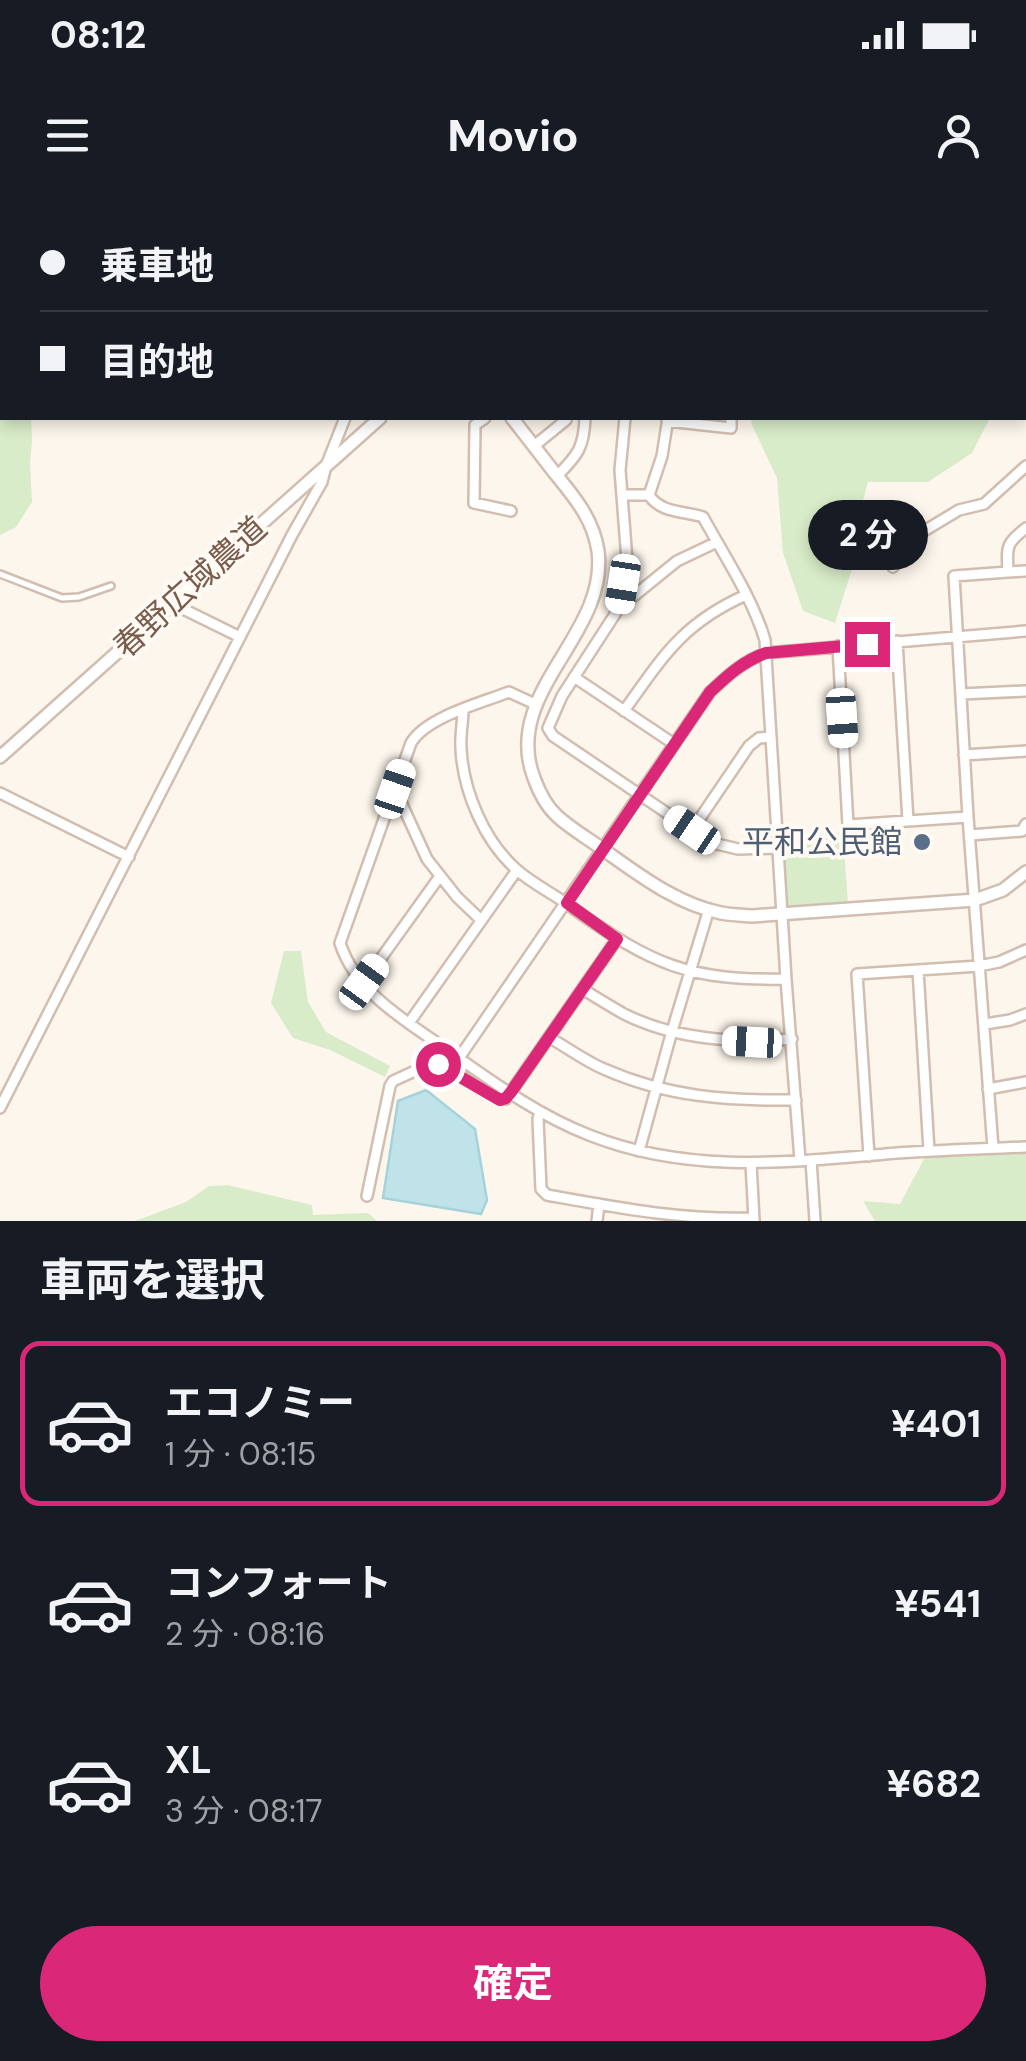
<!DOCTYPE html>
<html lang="ja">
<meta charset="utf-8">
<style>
body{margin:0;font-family:"DM Sans","Noto Sans JP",sans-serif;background:#20242c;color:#f1f3f6;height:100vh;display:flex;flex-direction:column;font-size:38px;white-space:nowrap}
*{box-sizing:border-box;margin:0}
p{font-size:32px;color:#9ea1a6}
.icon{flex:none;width:55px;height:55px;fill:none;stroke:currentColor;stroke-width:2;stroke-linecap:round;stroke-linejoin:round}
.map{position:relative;height:1021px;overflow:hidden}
.panel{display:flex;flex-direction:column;background:#171b24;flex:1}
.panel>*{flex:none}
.top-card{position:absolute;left:0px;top:0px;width:1028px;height:220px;box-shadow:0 5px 15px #0003;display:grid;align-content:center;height:220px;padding:0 40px;background:#171b24}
.end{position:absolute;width:45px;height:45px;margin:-22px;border:12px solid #db2777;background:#fff;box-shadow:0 0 0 5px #fff}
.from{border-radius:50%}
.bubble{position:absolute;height:70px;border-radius:35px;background:#171b24;box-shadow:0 5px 15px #0003;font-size:32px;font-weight:700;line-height:70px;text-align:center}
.car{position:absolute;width:30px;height:60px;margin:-30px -15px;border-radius:12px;box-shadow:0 0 8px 2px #0007;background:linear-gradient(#fff 24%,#345 0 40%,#fff 0 76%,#345 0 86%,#fff 0)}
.top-card b{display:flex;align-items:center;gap:35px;height:95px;font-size:38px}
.top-card b+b{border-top:2px solid #363941}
.top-card i{width:25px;height:25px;background:#f1f3f6}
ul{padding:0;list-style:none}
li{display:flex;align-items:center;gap:30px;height:165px;margin:0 20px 15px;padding:0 20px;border:5px solid transparent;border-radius:20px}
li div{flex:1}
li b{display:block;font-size:38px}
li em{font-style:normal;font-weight:700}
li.on{border-color:#db2777}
li>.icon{width:90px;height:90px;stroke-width:1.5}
h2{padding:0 40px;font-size:45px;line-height:120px}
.action{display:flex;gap:20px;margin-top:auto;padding:20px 40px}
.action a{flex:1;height:115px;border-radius:60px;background:#db2777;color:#fff;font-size:40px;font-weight:700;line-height:115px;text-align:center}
.status{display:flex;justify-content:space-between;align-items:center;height:70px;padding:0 50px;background:#171b24;direction:ltr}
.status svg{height:28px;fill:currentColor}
header{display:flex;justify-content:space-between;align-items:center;height:130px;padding:0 40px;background:#171b24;font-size:45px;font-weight:700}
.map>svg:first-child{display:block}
.green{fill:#d8ecc9}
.water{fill:#bfe3e8;stroke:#a5d3da;stroke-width:2.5}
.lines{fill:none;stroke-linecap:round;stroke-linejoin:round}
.service-casing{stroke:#d1beb0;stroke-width:10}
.minor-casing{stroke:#d1beb0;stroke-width:14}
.tertiary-casing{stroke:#d1beb0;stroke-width:16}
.service{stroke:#fff;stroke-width:5}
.minor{stroke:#fff;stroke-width:9}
.tertiary{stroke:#fff;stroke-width:11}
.route{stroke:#db2777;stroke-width:12}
.service-dot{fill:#5c6f8a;stroke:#fffaf3;stroke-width:4}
.labels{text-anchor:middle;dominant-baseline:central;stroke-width:8;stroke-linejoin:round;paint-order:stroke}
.street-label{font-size:32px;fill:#7a5c4d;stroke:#fffaf3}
.service-label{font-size:32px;fill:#4e5e75;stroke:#fffaf3;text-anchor:end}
</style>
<div class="status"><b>08:12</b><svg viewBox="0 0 49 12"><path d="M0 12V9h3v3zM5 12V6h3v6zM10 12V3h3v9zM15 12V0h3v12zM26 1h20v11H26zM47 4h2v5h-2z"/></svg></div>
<header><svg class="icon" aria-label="menu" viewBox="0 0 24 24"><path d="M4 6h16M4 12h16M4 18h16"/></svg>Movio<svg class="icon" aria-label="person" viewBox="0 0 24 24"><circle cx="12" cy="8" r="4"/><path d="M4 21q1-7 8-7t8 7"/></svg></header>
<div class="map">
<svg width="1026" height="1021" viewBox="0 0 1026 1021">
<rect width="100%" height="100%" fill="#fdf6ec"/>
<!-- green -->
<path class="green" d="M2,183v35h29l1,23 -2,23 2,38 -16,25 -16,8v-151z
M751,218h239l-18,35 -44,29h-60l-12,44 -4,43 -17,54 -32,-12 -20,-58 -6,-75 -25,-53z
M843,633l5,70 -62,4 -5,-69z
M284,751h17l7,51 18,30 64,34 -5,11 -55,-27 -37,-12 -22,-35z
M1026,951v70h-151l-12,-20 37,3 26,-49z
M227,985l85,20 1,10 55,-2 9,8h-242l51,-19 23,-16z"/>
<!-- water -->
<path class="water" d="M426,890l49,39 12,71 -6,14 -98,-16 15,-97z"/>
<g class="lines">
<!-- service casing -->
<g class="service-casing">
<path id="service" d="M0,374l62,24 17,-1 32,-11"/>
</g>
<!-- minor casing -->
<g class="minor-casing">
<path id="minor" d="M348,0v2
M934,0l2,2
M1025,166h1
M0,175l2,-1
M485,218l-10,7 -1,78 37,8
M667,221l64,7v-10
M534,246l32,-26 -2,-2
M557,276c21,-21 27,-29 28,-58
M622,295h27l13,-39 6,-38
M649,295c11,18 35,16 54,22 22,40 49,80 62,123l21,339 14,181
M717,342l-40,19 -58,47 -57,88 -14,32 5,8 139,94 25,14 21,5 39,-1
M893,367l15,-21 16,-15 35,-21 25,-6 42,-38
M1008,372l18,-1
M171,403l69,34
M619,408l8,-48 -7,-90 5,-52
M897,441l11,180
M838,446l10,179 120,-8
M574,477l100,67
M961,494l65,-3
M535,504l-26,-12c-28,11 -83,25 -98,51l-71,200c16,50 66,78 106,106 44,31 91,66 143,86 100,40 203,27 308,18 43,-3 86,-4 129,-6
M463,510c0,12 -3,25 -2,38 2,43 23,93 56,122 17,15 39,25 57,39 77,55 115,72 212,70
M624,511c39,-55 59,-88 122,-116
M964,555l62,-4
M395,589l32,70 30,38 24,23
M0,593l129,64
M692,630l57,-84 10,-8 12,-1
M970,635l52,-4 4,-7
M918,770l11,181
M364,782l76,-106
M584,790c13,8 26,16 40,24 52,26 111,29 168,25
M409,823l108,-153
M985,824l25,-4 16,-6
M550,838c18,10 35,23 54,31 63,28 124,32 192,31
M459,858l251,-366c17,-16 33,-31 56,-39l260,-22
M988,889l38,-7
M0,908l292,-573 30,-53 4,-16 19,-48
M540,912l-2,7 3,70 6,6c72,13 133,25 207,23
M993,948l-25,-331 -14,-241 54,-4c-1,-25 -3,-28 18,-44
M639,951l33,-120 37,-122
M869,956l-12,-182 122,-8 20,-4 27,-12
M811,960l4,61
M751,963l3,57
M367,996l23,-110 3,-5 37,-17h9l61,35h6l111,-160
M597,1021l2,-17"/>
</g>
<!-- tertiary casing -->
<g class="tertiary-casing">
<path id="tertiary" d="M621,2l2,-2
M512,218c14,18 28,36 42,54 20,25 39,46 44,79 11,84 -97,141 -64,227 5,14 12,28 23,38 13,12 30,22 44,32 37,26 75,56 120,65 10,2 21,2 31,3l223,-16 28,-10 23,-18
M0,557l380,-339"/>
</g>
<!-- service -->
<use href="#service" class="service"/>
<!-- minor -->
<use href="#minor" class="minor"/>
<!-- tertiary -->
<use href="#tertiary" class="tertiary"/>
</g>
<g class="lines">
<!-- route -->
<path class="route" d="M438,864l62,36 6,-2 5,-6 106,-153 -50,-36 143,-211c17,-16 33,-31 56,-39l101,-9"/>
</g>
<!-- markers -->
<circle class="service-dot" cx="922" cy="642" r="10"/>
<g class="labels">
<!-- street labels -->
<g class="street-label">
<text transform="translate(190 387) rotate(-42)">春野広域農道</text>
</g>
<!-- service labels -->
<g class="service-label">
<text x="902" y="642">平和公民館</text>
</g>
</g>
</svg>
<i class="end from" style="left:438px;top:864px"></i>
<i class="end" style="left:867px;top:444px"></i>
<div class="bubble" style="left:808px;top:300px;width:120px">2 分</div>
<i class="car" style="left:623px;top:384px;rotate:189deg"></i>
<i class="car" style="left:842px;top:518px;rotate:176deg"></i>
<i class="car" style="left:395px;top:589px;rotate:19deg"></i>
<i class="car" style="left:692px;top:630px;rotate:304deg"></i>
<i class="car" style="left:364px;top:782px;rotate:36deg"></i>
<i class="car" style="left:752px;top:842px;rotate:273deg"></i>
<div class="top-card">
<b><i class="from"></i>乗車地</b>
<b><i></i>目的地</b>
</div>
</div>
<section class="panel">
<h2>車両を選択</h2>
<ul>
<li class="on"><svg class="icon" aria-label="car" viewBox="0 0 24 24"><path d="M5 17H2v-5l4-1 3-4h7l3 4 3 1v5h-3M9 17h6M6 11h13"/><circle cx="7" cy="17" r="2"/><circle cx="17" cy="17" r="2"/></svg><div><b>エコノミー</b><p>1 分 · 08:15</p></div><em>¥401</em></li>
<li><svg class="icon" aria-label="car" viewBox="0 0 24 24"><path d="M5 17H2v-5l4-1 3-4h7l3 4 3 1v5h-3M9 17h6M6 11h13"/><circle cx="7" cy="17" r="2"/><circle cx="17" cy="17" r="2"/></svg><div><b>コンフォート</b><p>2 分 · 08:16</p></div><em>¥541</em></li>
<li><svg class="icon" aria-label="car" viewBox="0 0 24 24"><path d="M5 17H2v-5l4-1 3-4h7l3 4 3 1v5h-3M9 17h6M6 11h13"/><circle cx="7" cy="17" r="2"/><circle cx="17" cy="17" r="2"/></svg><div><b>XL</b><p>3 分 · 08:17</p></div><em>¥682</em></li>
</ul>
<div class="action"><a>確定</a></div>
</section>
